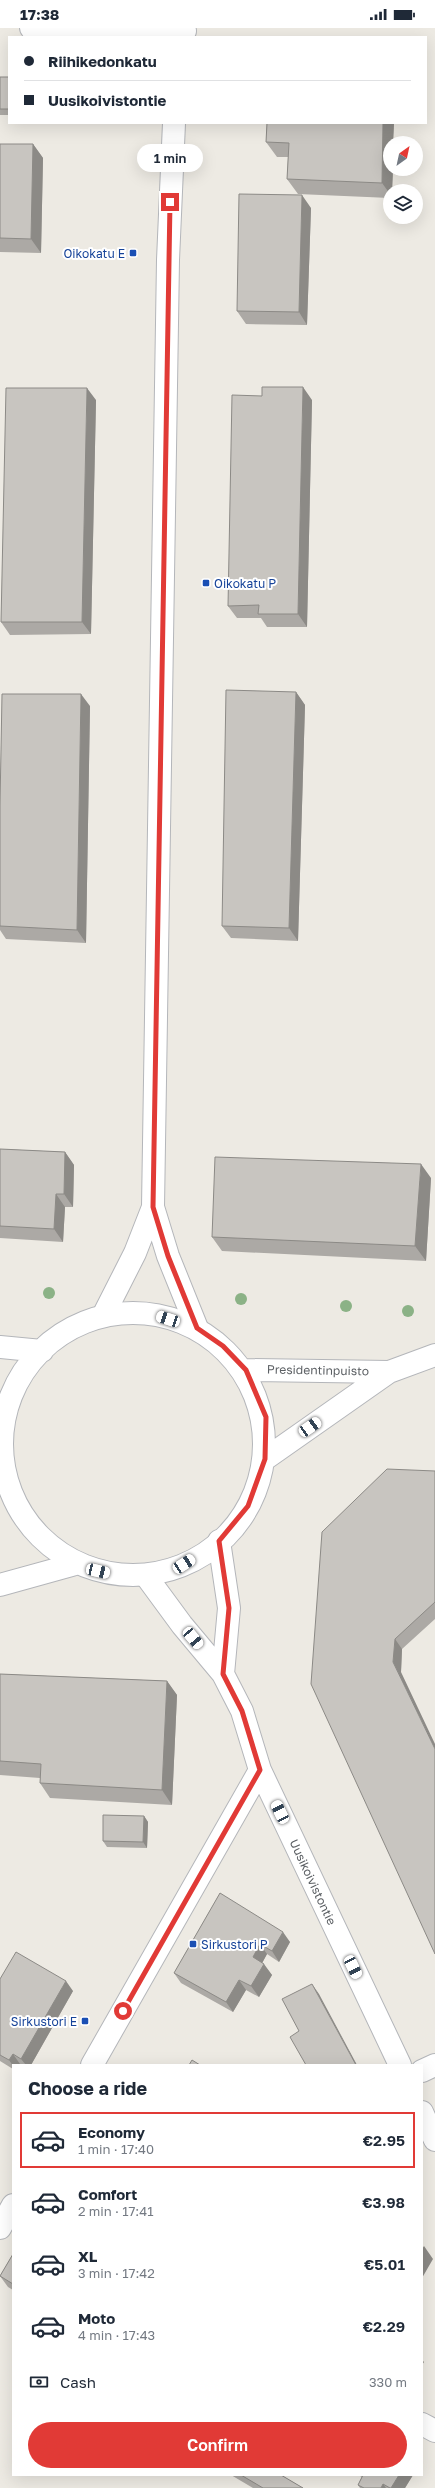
<!DOCTYPE html>
<meta charset="utf-8">
<style>
body{margin:0;font-family:"Golos Text",sans-serif;background:#f6f6f7;color:#1f2937;height:100vh;display:flex;flex-direction:column;font-size:15px;white-space:nowrap}
*{box-sizing:border-box;margin:0}
p{font-size:13px;color:#747a83}
.icon{flex:none;width:22px;height:22px;fill:none;stroke:currentColor;stroke-width:2;stroke-linecap:round;stroke-linejoin:round}
.map{position:relative;flex:1;overflow:hidden}
.sheet{position:absolute;left:12px;top:2036px;width:411px;height:412px;display:flex;flex-direction:column;background:#fff;border-radius:0px;box-shadow:0 4px 16px #0002}
.sheet>*{flex:none}
.banner{position:absolute;left:8px;top:8px;width:419px;height:88px;border-radius:0px;box-shadow:0 4px 16px #0002;display:grid;align-content:center;height:88px;padding:0 16px;background:#fff}
.needle{width:26px;rotate:33deg}
.controls{position:absolute;left:383px;top:108px;display:grid;gap:8px}
.controls a{display:grid;place-items:center;width:40px;height:40px;border-radius:50%;background:#fff;box-shadow:0 4px 16px #0002;font-size:20px}
.end{position:absolute;width:18px;height:18px;margin:-9px;border:5px solid #e13a36;background:#fff;box-shadow:0 0 0 2px #fff}
.from{border-radius:50%}
.bubble{position:absolute;height:28px;border-radius:14px;background:#fff;box-shadow:0 4px 16px #0002;font-size:13px;font-weight:600;line-height:28px;text-align:center}
.car{position:absolute;width:12px;height:24px;margin:-12px -6px;border-radius:5px;box-shadow:0 0 3px 1px #0007;background:linear-gradient(#fff 24%,#345 0 40%,#fff 0 76%,#345 0 86%,#fff 0)}
.banner b{display:flex;align-items:center;gap:14px;height:38px;font-size:15px}
.banner b+b{border-top:1px solid #e0e1e3}
.banner i{width:10px;height:10px;background:#1f2937}
ul{padding:0;list-style:none}
li{display:flex;align-items:center;gap:12px;height:56px;margin:0 8px 6px;padding:0 8px;border:2px solid transparent;border-radius:0px}
li div{flex:1}
li b{display:block;font-size:15px}
li em{font-style:normal;font-weight:600}
li.on{border-color:#e13a36}
li>.icon{width:36px;height:36px;stroke-width:1.5}
h2{padding:0 16px;font-size:18px;line-height:48px}
.pay{display:flex;align-items:center;gap:10px;height:44px;padding:0 16px;font-size:15px}
.pay p{margin-inline-start:auto}
.button{display:flex;gap:8px;margin-top:auto;padding:8px 16px}
.button a{flex:1;height:46px;border-radius:24px;background:#e13a36;color:#fff;font-size:16px;font-weight:600;line-height:46px;text-align:center}
.status{display:flex;justify-content:space-between;align-items:center;height:28px;padding:0 20px;background:#fff;direction:ltr}
.status svg{height:11px;fill:currentColor}
.map>svg:first-child{display:block}
.lines{fill:none;stroke-linecap:round;stroke-linejoin:round}
.minor-casing{stroke:#b4b6ba;stroke-width:24}
.tertiary-casing{stroke:#b4b6ba;stroke-width:24}
.minor{stroke:#fff;stroke-width:22}
.tertiary{stroke:#fff;stroke-width:22}
.tree{fill:#8bb286}
.wall{fill:#aca9a5}
.shaded-wall{fill:#8c8a86}
.building{fill:#c8c5c0;stroke:#8c8a86}
.route{stroke:#e13a36;stroke-width:5}
.transit-dot{fill:#1a4fb4;stroke:#fff;stroke-width:1.5}
.labels{text-anchor:middle;dominant-baseline:central;stroke-width:4;stroke-linejoin:round;paint-order:stroke}
.transit-label{font-size:12px;fill:#164399;stroke:#fff;text-anchor:end}
.street-label{font-size:12px;fill:#5b5f63;stroke:#fff}
</style>
<div class="status"><b>17:38</b><svg viewBox="0 0 49 12"><path d="M0 12V9h3v3zM5 12V6h3v6zM10 12V3h3v9zM15 12V0h3v12zM26 1h20v11H26zM47 4h2v5h-2z"/></svg></div>
<div class="map">
<svg width="435" height="2460" viewBox="0 0 435 2460">
<rect width="100%" height="100%" fill="#edeae3"/>
<g class="lines">
<!-- minor casing -->
<g class="minor-casing">
<path id="minor" d="M31,0l154,3
M174,95l-6,137 -15,947 15,49 29,72
M103,1288l32,-63 18,-46
M0,1425l1,-4
M219,1513l10,67 -6,66
M146,1548l36,49 41,49 19,37 18,59 140,295
M0,1557l72,-20
M92,2037l168,-295
M422,2043l13,-6
M422,2084l13,28
M0,2200l13,-23
M422,2396l13,7"/>
</g>
<!-- tertiary casing -->
<g class="tertiary-casing">
<path id="tertiary" d="M2 1416a131 131 0 1 1 262 0a131 131 0 1 1-262 0Z
M0,1319l42,4
M246,1342l143,2
M265,1431l124,-87 46,-17"/>
</g>
<!-- minor -->
<use href="#minor" class="minor"/>
<!-- tertiary -->
<use href="#tertiary" class="tertiary"/>
</g>
<!-- trees -->
<g class="tree">
<circle cx="49" cy="1265" r="6"/>
<circle cx="241" cy="1271" r="6"/>
<circle cx="346" cy="1278" r="6"/>
<circle cx="408" cy="1283" r="6"/>
</g>
<!-- wall -->
<path class="wall" d="M0,49h9v38h-9z
M267,95h127l-1,20h-3l3,26 -1,22h-2v7l-92,-4 -11,-15 1,-22h-11l-11,-15z
M0,116h33l10,14 -2,95 -41,-1z
M311,180l-4,117 -61,-1 -9,-13z
M96,372l-5,234 -81,1 -9,-13z
M312,372l-5,227h-40l-6,-9h-24l-9,-12z
M296,664l9,13 -7,236 -67,-3 -9,-12z
M90,678l-4,237 -80,-4 -6,-9v-125z
M0,1121l65,3 9,13 -1,42h-8l-2,35 -63,-4z
M431,1150l-5,83 -204,-10 -10,-14z
M435,1443v148l-33,30 -1,23 -90,12z
M0,1646l167,7 10,14 -5,110 -122,-7 -10,-15v-5l-40,-3z
M144,1788l4,6 -1,26 -40,-1 -4,-6z
M220,1865l70,49 -11,20 -12,-8 -5,9 10,12 -13,22 -13,-7 -13,22 -52,-29 -7,-10z
M0,1951l73,12 -42,74h-10l-1,-1 -7,1v4l-13,-8z
M13,2226v36l-5,-3 -8,-11z
M231,2447h50l22,13h-50z
M358,2447h55l-8,13h-45l-2,-3 4,-8z"/>
<!-- shaded-wall -->
<path class="shaded-wall" d="M383,95h11l-1,20h-3v26h3l-1,22h-2v3l-8,-11z
M33,116l10,14 -2,95 -10,-14z
M302,167l9,13 -4,117 -8,-13z
M303,359l9,13 -5,227 -9,-13z
M87,360l9,12 -5,234 -9,-12z
M296,664l9,13 -7,236 -9,-13z
M81,666l9,12 -4,237 -9,-13z
M65,1124l9,13 -1,42 -9,-13z
M421,1136l10,14 -5,83 -11,-15z
M56,1166l9,13 -2,35 -9,-13z
M395,1611l7,10 -1,23 34,72v5l-42,-87z
M167,1653l10,14 -5,110 -10,-15z
M144,1788l4,6 -1,26 -4,-6z
M283,1904l7,10 -11,20 -7,-11z
M260,1916l7,10 -7,13 -7,-10z
M264,1936l8,11 -13,22 -8,-11z
M239,1952l7,10 -13,22 -7,-10z
M66,1953l7,10 -42,74h-5l-5,-6z
M312,1956l7,10 38,71h-1z
M13,2026l7,10v1h-7v1l-4,-6z
M424,2218l9,13 -11,19v-29z
M422,2332l2,2 -2,3z
M399,2447h14l-8,13h-14z
M383,2456l3,4h-5z"/>
<!-- building -->
<path class="building" d="M0,49h9v32h-9z
M267,95h116l-1,60 -95,-4 2,-36 -23,-1z
M0,116h33l-2,95 -31,-1z
M239,166l63,1 -3,117 -62,-1z
M262,359h41l-5,227h-40l1,-9 -31,1 4,-211 30,1z
M6,360h81l-5,234h-81z
M226,662l70,2 -7,236 -67,-2z
M2,666h79l-4,236 -77,-4v-121z
M0,1121l65,3 -1,42h-8l-2,35 -54,-3z
M215,1129l206,7 -6,82 -203,-9z
M387,1441l48,2v131l-40,37 -2,23 42,87v205l-124,-270 11,-152z
M0,1646l167,7 -5,109 -122,-7 1,-19 -41,-3z
M103,1787l41,1 -1,26 -40,-1z
M220,1865l63,39 -11,19 -12,-7 -7,13 11,7 -13,22 -12,-6 -13,22 -52,-29z
M16,1924l50,29 -45,78 -8,-5 -4,6 -9,-5v-76z
M312,1956l44,81h-50l-16,-28 9,-6 -17,-32z
M192,2032l8,5h-11z
M13,2226v30l-13,-8z
M241,2447h40l22,13h-40z
M363,2447h36l-8,13h-1l-7,-4 -2,4h-17l-6,-3z"/>
<g class="lines">
<!-- route -->
<path class="route" d="M123,1983l137,-241 -18,-59 -19,-37 6,-66 -10,-67 29,-35 17,-47 1,-42 -20,-47 -23,-24 -26,-18 -29,-72 -15,-49 17,-1005"/>
</g>
<!-- markers -->
<g class="transit-dot">
<rect x="129" y="221" width="8" height="8" rx="2"/>
<rect x="202" y="551" width="8" height="8" rx="2"/>
<rect x="189" y="1912" width="8" height="8" rx="2"/>
<rect x="81" y="1989" width="8" height="8" rx="2"/>
</g>
<g class="labels">
<!-- transit labels -->
<g class="transit-label">
<text x="125" y="225">Oikokatu E</text>
<text x="214" y="555" text-anchor="start">Oikokatu P</text>
<text x="201" y="1916" text-anchor="start">Sirkustori P</text>
<text x="77" y="1993">Sirkustori E</text>
</g>
<!-- street labels -->
<g class="street-label">
<text transform="translate(318 1342) rotate(1)">Presidentinpuisto</text>
<text transform="translate(313 1854) rotate(65)">Uusikoivistontie</text>
</g>
</g>
</svg>
<div class="controls">
<a><svg class="needle" viewBox="-14 -14 28 28"><path d="M0-13l5 13h-10z" fill="#e53935"/><path d="M0 13l5-13h-10z" fill="#747a83"/></svg></a>
<a><svg class="icon" aria-label="layers" viewBox="0 0 24 24"><path d="M12 4l9 5-9 5-9-5zM3 14l9 5 9-5"/></svg></a>
</div>
<i class="end from" style="left:123px;top:1983px"></i>
<i class="end" style="left:170px;top:174px"></i>
<div class="bubble" style="left:137px;top:116px;width:66px">1 min</div>
<i class="car" style="left:168px;top:1291px;rotate:288deg"></i>
<i class="car" style="left:310px;top:1399px;rotate:55deg"></i>
<i class="car" style="left:184px;top:1536px;rotate:57deg"></i>
<i class="car" style="left:98px;top:1543px;rotate:103deg"></i>
<i class="car" style="left:193px;top:1610px;rotate:140deg"></i>
<i class="car" style="left:280px;top:1784px;rotate:334deg"></i>
<i class="car" style="left:353px;top:1939px;rotate:154deg"></i>
<div class="banner">
<b><i class="from"></i>Riihikedonkatu</b>
<b><i></i>Uusikoivistontie</b>
</div>
<section class="sheet">
<h2>Choose a ride</h2>
<ul>
<li class="on"><svg class="icon" aria-label="car" viewBox="0 0 24 24"><path d="M5 17H2v-5l4-1 3-4h7l3 4 3 1v5h-3M9 17h6M6 11h13"/><circle cx="7" cy="17" r="2"/><circle cx="17" cy="17" r="2"/></svg><div><b>Economy</b><p>1 min · 17:40</p></div><em>€2.95</em></li>
<li><svg class="icon" aria-label="car" viewBox="0 0 24 24"><path d="M5 17H2v-5l4-1 3-4h7l3 4 3 1v5h-3M9 17h6M6 11h13"/><circle cx="7" cy="17" r="2"/><circle cx="17" cy="17" r="2"/></svg><div><b>Comfort</b><p>2 min · 17:41</p></div><em>€3.98</em></li>
<li><svg class="icon" aria-label="car" viewBox="0 0 24 24"><path d="M5 17H2v-5l4-1 3-4h7l3 4 3 1v5h-3M9 17h6M6 11h13"/><circle cx="7" cy="17" r="2"/><circle cx="17" cy="17" r="2"/></svg><div><b>XL</b><p>3 min · 17:42</p></div><em>€5.01</em></li>
<li><svg class="icon" aria-label="car" viewBox="0 0 24 24"><path d="M5 17H2v-5l4-1 3-4h7l3 4 3 1v5h-3M9 17h6M6 11h13"/><circle cx="7" cy="17" r="2"/><circle cx="17" cy="17" r="2"/></svg><div><b>Moto</b><p>4 min · 17:43</p></div><em>€2.29</em></li>
</ul>
<div class="pay"><svg class="icon" aria-label="cash" viewBox="0 0 24 24"><path d="M3 7h18v10H3z"/><circle cx="12" cy="12" r="2"/></svg>Cash<p>330 m</p></div>
<div class="button"><a>Confirm</a></div>
</section>
</div>
